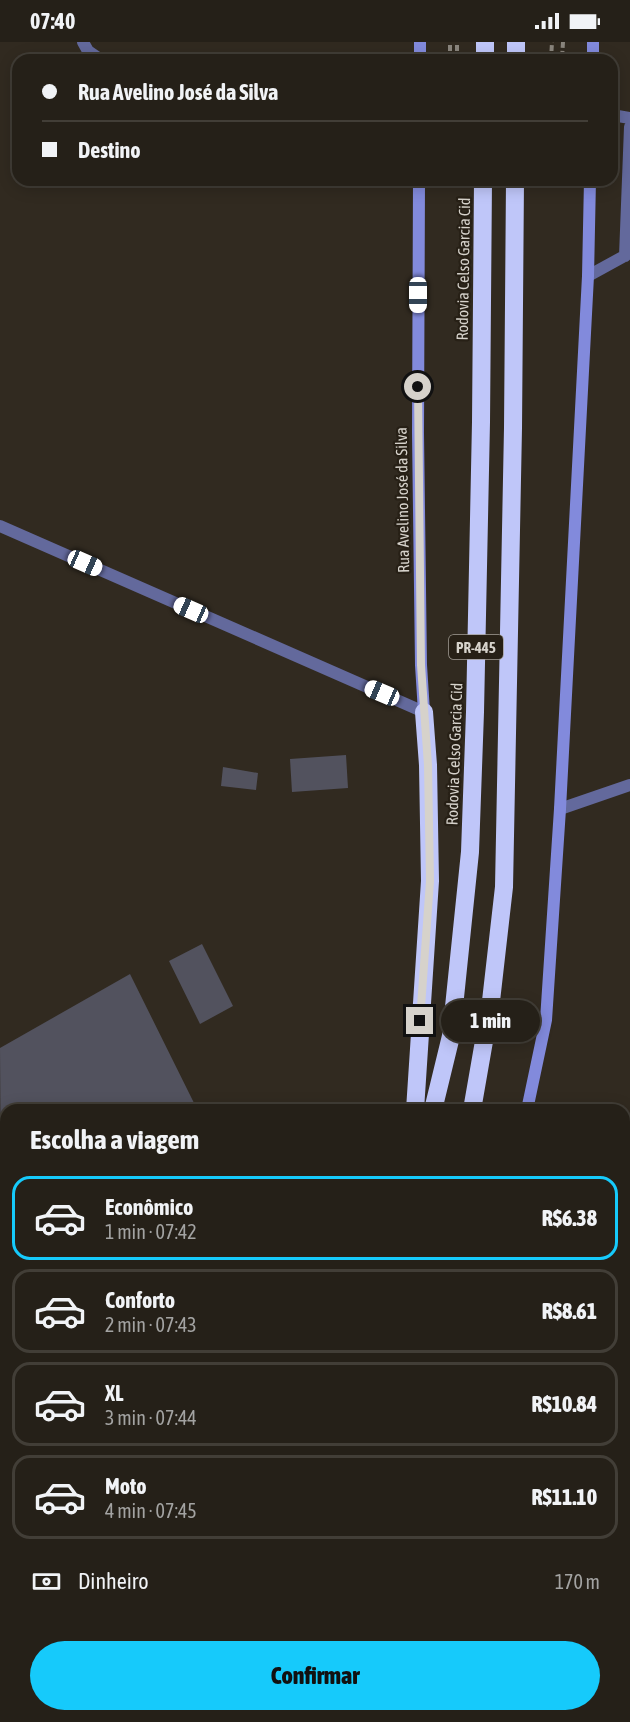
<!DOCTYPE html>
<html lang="pt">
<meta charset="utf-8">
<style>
body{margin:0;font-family:"Asap Condensed",sans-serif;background:#312d25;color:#f1f3f6;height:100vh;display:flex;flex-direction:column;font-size:22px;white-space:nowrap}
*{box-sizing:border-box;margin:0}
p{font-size:20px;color:#a3a3a2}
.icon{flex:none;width:33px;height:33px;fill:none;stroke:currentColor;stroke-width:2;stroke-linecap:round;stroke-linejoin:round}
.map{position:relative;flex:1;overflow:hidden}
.panel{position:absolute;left:0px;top:1062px;width:630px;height:618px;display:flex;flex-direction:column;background:#252018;border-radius:18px 18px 0 0;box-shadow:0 3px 15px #0003,0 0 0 2px #423e37}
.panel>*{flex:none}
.guide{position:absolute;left:12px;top:12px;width:606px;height:132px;border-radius:18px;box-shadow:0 3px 15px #0003,0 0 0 2px #423e37;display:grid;align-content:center;height:132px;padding:0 30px;background:#252018}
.end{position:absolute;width:27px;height:27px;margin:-14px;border:8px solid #d6d2cb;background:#111;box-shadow:0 0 0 3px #111}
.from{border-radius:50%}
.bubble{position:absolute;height:42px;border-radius:21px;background:#252018;box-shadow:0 3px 15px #0003,0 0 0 2px #423e37;font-size:20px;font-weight:800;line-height:42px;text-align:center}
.car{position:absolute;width:18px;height:36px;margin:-18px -9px;border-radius:8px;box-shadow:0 0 4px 2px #0007;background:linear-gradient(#fff 24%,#345 0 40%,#fff 0 76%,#345 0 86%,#fff 0)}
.guide b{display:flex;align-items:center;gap:21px;height:57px;font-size:22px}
.guide b+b{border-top:2px solid #423e37}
.guide i{width:15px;height:15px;background:#f1f3f6}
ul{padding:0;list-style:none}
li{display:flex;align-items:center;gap:18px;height:84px;margin:0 12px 9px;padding:0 18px;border:3px solid #423e37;border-radius:18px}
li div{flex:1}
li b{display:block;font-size:22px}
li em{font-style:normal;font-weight:800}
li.on{border-color:#16cafb}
li>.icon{width:54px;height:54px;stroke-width:1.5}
h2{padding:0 30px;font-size:27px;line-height:72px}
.pay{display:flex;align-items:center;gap:15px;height:66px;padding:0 30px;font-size:22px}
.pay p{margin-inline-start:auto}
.button{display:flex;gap:12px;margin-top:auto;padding:12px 30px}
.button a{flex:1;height:69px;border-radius:36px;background:#16cafb;color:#111;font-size:24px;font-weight:800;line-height:69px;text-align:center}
.status{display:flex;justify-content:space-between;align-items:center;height:42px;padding:0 30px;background:#252018;direction:ltr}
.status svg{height:16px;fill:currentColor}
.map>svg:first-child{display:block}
.building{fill:#52525e}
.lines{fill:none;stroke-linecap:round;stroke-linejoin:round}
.path{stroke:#8a857d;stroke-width:4;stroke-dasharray:6 3;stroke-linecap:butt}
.service{stroke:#63699c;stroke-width:12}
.minor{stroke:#63699c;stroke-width:12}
.secondary{stroke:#828adc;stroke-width:12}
.motorway{stroke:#bfc6f9;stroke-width:18}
.route{stroke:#d6d2cb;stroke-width:8}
.labels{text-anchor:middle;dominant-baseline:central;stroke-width:4.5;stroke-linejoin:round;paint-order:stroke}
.shield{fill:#272016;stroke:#a29d95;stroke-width:1.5}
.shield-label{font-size:15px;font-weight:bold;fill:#d6d2cb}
.street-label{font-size:16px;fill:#d6d2cb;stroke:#272016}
</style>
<div class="status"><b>07:40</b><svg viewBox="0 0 49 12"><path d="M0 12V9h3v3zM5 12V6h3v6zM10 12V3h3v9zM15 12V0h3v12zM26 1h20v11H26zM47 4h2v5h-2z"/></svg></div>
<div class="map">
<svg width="630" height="1680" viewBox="0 0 630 1680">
<rect width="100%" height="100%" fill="#312a20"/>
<!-- building -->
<path class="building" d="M346,713l2,33 -56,4 -2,-33z
M223,725l35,6 -2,17 -35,-4z
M202,902l31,62 -33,18 -31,-63z
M130,932l65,131 -9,5h-180v106l-5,3 -1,-171z"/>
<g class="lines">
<!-- path -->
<path class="path" d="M563,0l-1,17h15
M450,18v-18
M457,18v-18
M551,18l1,-18"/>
<!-- service -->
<path class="service" d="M83,0l5,9 13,9
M612,73l18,3
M625,214l5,-129
M588,234l42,-23
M624,1246l6,4"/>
<!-- minor -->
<path class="minor" d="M0,484l424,186
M560,767l70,-24"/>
<!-- secondary -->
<path class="secondary" d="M420,18v-18
M593,18v-18
M419,138l-1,253 3,232 3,47
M527,1068l19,-90 14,-211 28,-533 2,-96
M474,1674l2,6"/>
<!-- motorway -->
<path class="motorway" d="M485,18v-18
M516,18v-18
M415,1068l15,-229 -2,-116 -4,-53
M433,1068l18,-74 19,-184 5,-140 6,-290 2,-242
M472,1068l19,-109 13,-114 9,-459 2,-248
M93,1680l6,-6
M149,1680l6,-6
M207,1680l8,-6"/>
</g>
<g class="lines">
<!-- route -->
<path class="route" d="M418,345l3,278 7,100 2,116 -10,140"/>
</g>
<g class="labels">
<!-- shield labels -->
<rect class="shield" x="449" y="593" width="54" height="24" rx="4.5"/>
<g class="shield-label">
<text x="476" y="605">PR-445</text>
</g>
<!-- street labels -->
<g class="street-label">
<text transform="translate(463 227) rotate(-89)">Rodovia Celso Garcia Cid</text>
<text transform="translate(402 458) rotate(-91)">Rua Avelino José da Silva</text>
<text transform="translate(454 712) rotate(-88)">Rodovia Celso Garcia Cid</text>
</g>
</g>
</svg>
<i class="end from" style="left:418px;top:345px"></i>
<i class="end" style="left:420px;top:979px"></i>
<div class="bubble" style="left:441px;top:958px;width:99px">1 min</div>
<i class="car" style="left:418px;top:253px;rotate:180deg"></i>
<i class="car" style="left:85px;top:521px;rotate:114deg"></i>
<i class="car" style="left:191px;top:568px;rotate:294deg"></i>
<i class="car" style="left:382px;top:651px;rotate:293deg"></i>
<div class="guide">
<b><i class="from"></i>Rua Avelino José da Silva</b>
<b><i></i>Destino</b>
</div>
<section class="panel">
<h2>Escolha a viagem</h2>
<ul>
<li class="on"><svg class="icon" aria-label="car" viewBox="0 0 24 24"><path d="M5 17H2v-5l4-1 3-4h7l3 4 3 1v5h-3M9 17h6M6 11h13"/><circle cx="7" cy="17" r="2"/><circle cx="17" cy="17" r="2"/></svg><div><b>Econômico</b><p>1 min · 07:42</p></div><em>R$6.38</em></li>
<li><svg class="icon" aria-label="car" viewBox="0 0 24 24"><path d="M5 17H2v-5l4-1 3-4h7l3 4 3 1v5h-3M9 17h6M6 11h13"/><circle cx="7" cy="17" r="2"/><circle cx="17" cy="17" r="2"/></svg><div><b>Conforto</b><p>2 min · 07:43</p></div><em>R$8.61</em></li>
<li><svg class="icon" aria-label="car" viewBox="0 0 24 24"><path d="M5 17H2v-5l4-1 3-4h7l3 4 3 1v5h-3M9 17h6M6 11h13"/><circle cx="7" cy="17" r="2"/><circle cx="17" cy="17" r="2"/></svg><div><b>XL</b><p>3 min · 07:44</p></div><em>R$10.84</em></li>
<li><svg class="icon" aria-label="car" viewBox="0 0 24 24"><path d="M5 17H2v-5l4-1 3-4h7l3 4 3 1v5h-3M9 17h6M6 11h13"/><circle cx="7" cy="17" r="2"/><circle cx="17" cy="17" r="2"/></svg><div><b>Moto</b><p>4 min · 07:45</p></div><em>R$11.10</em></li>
</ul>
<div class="pay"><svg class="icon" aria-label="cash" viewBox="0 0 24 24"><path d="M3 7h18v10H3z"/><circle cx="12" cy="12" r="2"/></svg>Dinheiro<p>170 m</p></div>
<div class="button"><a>Confirmar</a></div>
</section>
</div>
